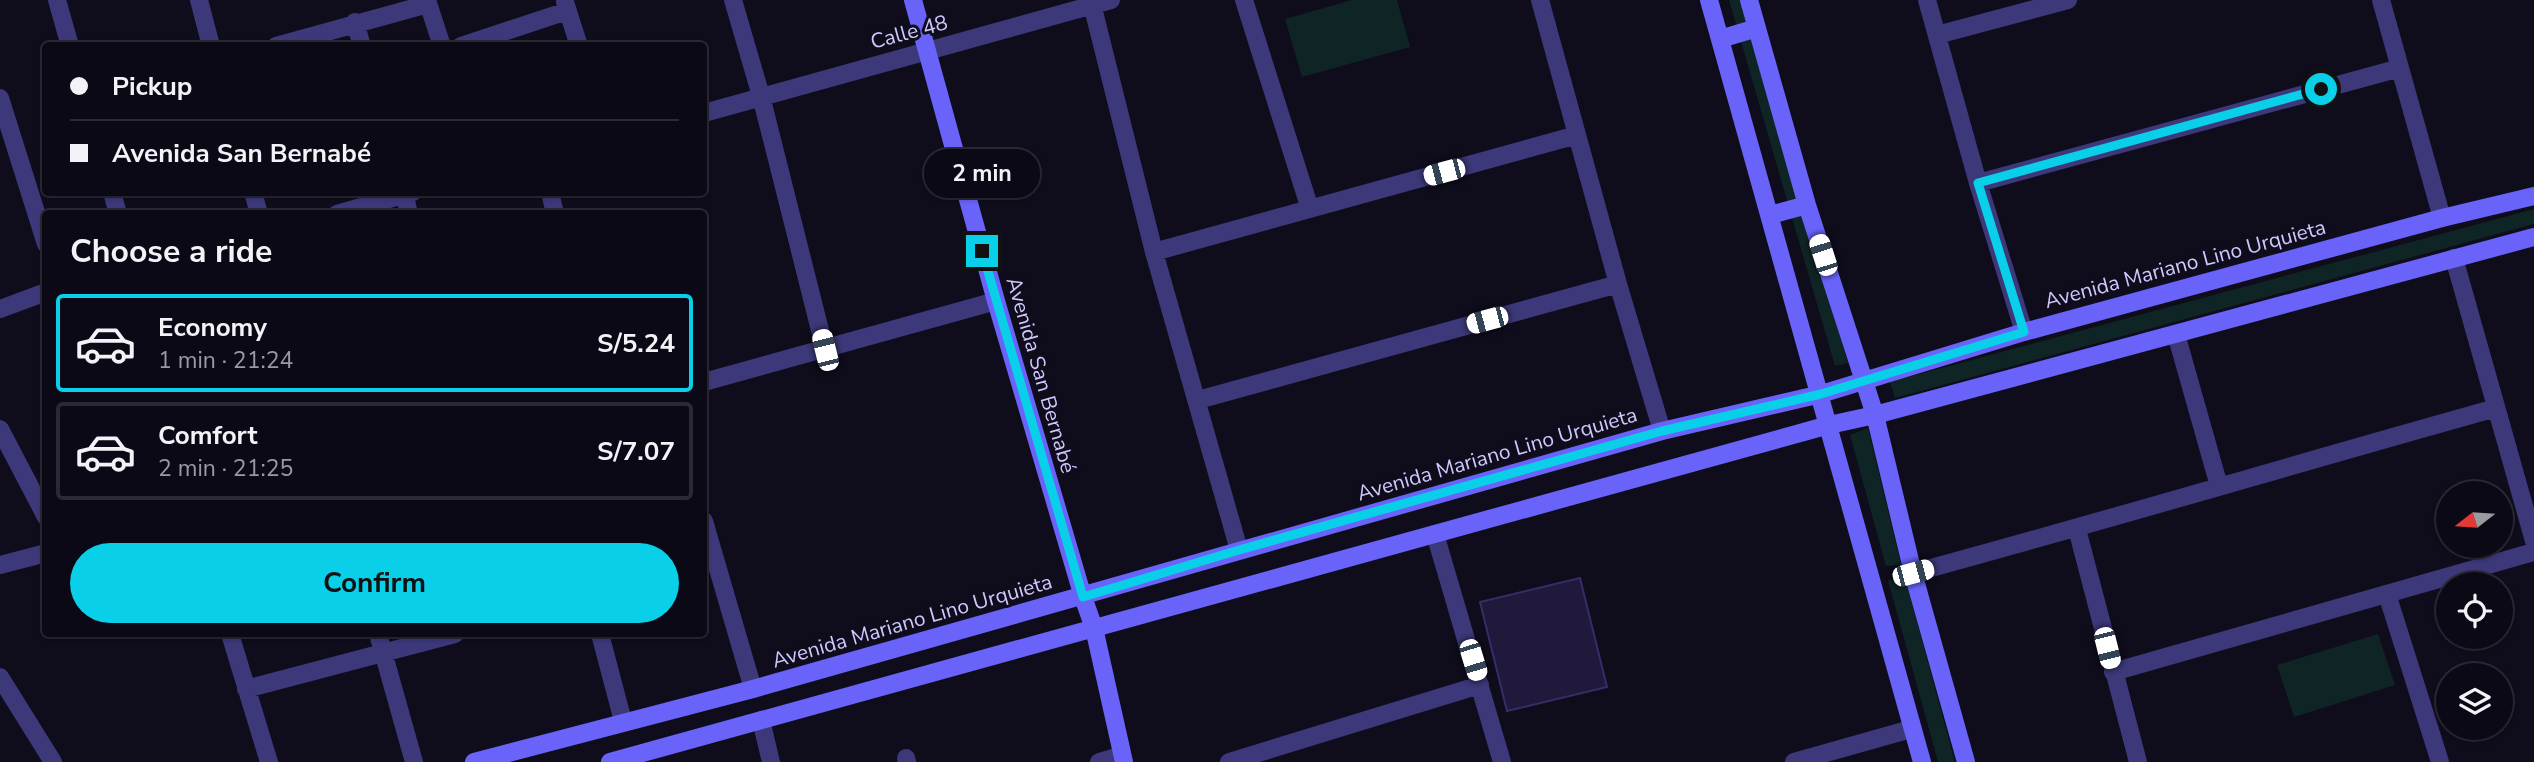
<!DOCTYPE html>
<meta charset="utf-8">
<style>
body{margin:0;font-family:"Nunito Sans",sans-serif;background:#191722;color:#f1f3f6;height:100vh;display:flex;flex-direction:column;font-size:26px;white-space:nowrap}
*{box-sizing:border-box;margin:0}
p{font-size:23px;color:#9a9aa0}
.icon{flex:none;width:38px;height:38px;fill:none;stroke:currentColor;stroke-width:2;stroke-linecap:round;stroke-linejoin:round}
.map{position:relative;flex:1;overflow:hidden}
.sheet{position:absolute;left:42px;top:210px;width:665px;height:427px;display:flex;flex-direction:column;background:#0b0915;border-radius:7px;box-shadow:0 2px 5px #0004,0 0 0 2px #2b2a34}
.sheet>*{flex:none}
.top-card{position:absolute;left:42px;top:42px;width:665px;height:154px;border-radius:7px;box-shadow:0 2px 5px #0004,0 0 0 2px #2b2a34;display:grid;align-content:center;height:154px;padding:0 28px;background:#0b0915}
.needle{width:46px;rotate:253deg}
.tools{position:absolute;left:2436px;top:481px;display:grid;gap:14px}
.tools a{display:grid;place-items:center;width:77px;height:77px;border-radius:50%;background:#0b0915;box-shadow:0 2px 5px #0004,0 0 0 2px #2b2a34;font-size:35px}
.end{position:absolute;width:32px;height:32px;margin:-16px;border:9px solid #09cfe9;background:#111;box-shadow:0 0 0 4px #111}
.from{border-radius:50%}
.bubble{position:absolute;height:49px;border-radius:24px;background:#0b0915;box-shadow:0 2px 5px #0004,0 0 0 2px #2b2a34;font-size:23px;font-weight:700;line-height:49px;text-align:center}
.car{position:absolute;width:21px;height:42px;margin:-21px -10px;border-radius:9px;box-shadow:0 0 5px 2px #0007;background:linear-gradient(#fff 24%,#345 0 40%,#fff 0 76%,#345 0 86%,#fff 0)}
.top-card b{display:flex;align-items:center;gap:24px;height:66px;font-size:26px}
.top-card b+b{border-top:2px solid #2b2a34}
.top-card i{width:18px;height:18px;background:#f1f3f6}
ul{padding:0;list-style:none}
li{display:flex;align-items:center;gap:21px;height:98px;margin:0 14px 10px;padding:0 14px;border:4px solid #2b2a34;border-radius:7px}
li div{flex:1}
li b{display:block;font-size:26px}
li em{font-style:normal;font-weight:700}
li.current{border-color:#09cfe9}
li>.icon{width:63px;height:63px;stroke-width:1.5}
h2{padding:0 28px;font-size:32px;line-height:84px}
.cta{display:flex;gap:14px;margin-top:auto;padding:14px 28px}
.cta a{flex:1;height:80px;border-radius:42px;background:#09cfe9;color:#111;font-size:28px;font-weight:700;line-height:80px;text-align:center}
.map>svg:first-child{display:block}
.green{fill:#0f2525}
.building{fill:#20193c;stroke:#382c67;stroke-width:2}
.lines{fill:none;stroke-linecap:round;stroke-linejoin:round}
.street{stroke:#3c3879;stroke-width:18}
.secondary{stroke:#6963f9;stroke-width:18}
.route{stroke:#09cfe9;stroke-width:9}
.labels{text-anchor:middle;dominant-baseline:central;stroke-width:6;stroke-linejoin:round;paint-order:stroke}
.street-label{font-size:21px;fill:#cfc8fd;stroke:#0f0c1c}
</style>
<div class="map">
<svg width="2534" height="762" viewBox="0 0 2534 762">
<rect width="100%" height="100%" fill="#0f0c1c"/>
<!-- green -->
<path class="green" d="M1352,0h45l13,47 -108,30 -17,-58z
M1729,0h11l108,363 -13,3z
M2534,209v15l-639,174 -5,-16z
M1868,428l33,137 -15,1 -36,-131z
M1905,578l50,184h-17l-50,-182z
M2378,634l17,51 -101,32 -17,-52z"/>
<!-- building -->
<path class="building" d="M1580,578l27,109 -100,24 -27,-109z"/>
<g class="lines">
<!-- street -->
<path class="street" d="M57,0l13,46
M199,0l12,46
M427,0l15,46
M733,0l28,96 64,254
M1091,0l63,252 85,298
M1244,0l66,209
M1540,0l78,284 44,147
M1927,0l51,183 46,149
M2381,0l61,218
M565,2l14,44
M355,22l7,24
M1937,35l131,-35
M276,46l152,-42
M461,46l106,-35
M0,98l46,146
M704,113l407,-113
M1978,183l422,-115
M112,192l6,22
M253,192l6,22
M404,192l5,22
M550,192l5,22
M337,214l76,-22
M1154,252l423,-117
M2454,258l80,283
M0,309l46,-17
M2176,334l43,152
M704,382l292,-81
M1198,400l420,-116
M0,429l46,88
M704,521l49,168
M2077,529l61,233
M1435,534l67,228
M0,565l46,-12
M1913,573c195,-53 389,-111 583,-165
M2387,594l53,168
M230,634l39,128
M378,634l36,128
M600,634l23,87
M2113,672l421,-120
M0,677l53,85
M246,689l209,-55
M761,720l10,42
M906,758l1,4
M1099,762l23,-7
M1229,762l251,-77
M1794,762l117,-33"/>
<!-- secondary -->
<path class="secondary" d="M913,0l83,301 87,296 11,31 30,134
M1709,0l213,762
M1749,0l58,205 68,210 38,158 53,189
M1720,39l37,-11
M1770,215l37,-10
M474,762l279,-73 909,-258 159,-37 203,-62 418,-114 92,-22
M610,762l1219,-337 46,-10 659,-178"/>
</g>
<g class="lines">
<!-- route -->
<path class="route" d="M982,251l101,346 156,-47 423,-119 159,-37 203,-62 -46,-149 343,-94"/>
</g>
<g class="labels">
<!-- street labels -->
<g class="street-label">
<text transform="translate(909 32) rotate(-15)">Calle 48</text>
<text transform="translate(2185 264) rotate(-15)">Avenida Mariano Lino Urquieta</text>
<text transform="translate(1041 375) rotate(74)">Avenida San Bernabé</text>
<text transform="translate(1497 454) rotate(-16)">Avenida Mariano Lino Urquieta</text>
<text transform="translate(912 621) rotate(-16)">Avenida Mariano Lino Urquieta</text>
</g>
</g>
</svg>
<div class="tools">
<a><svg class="needle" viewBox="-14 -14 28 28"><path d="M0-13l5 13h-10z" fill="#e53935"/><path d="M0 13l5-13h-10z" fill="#9a9aa0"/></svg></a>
<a><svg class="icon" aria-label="locate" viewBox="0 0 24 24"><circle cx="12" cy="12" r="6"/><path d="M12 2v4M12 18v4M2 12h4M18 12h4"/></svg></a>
<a><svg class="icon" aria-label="layers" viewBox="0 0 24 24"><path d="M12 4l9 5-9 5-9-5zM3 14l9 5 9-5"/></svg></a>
</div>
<i class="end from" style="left:2321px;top:89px"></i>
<i class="end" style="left:982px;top:251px"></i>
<div class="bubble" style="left:924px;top:149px;width:116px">2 min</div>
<i class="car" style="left:1444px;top:172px;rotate:255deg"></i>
<i class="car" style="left:1823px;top:255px;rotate:342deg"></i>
<i class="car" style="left:1487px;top:320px;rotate:255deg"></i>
<i class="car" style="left:825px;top:350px;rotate:346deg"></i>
<i class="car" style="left:1913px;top:573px;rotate:75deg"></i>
<i class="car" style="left:2107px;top:648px;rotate:166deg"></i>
<i class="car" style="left:1473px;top:660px;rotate:163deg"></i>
<div class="top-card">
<b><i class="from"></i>Pickup</b>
<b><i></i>Avenida San Bernabé</b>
</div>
<section class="sheet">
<h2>Choose a ride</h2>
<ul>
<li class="current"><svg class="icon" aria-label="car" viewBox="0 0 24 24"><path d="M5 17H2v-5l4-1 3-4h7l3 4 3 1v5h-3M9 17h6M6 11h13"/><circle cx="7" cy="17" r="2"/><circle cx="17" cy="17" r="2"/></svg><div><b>Economy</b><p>1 min · 21:24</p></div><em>S/5.24</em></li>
<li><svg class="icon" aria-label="car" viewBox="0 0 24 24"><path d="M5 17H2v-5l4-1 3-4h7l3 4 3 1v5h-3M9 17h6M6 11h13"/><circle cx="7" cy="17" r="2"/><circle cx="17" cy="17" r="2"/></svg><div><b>Comfort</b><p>2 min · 21:25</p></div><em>S/7.07</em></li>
</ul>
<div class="cta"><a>Confirm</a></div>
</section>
</div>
